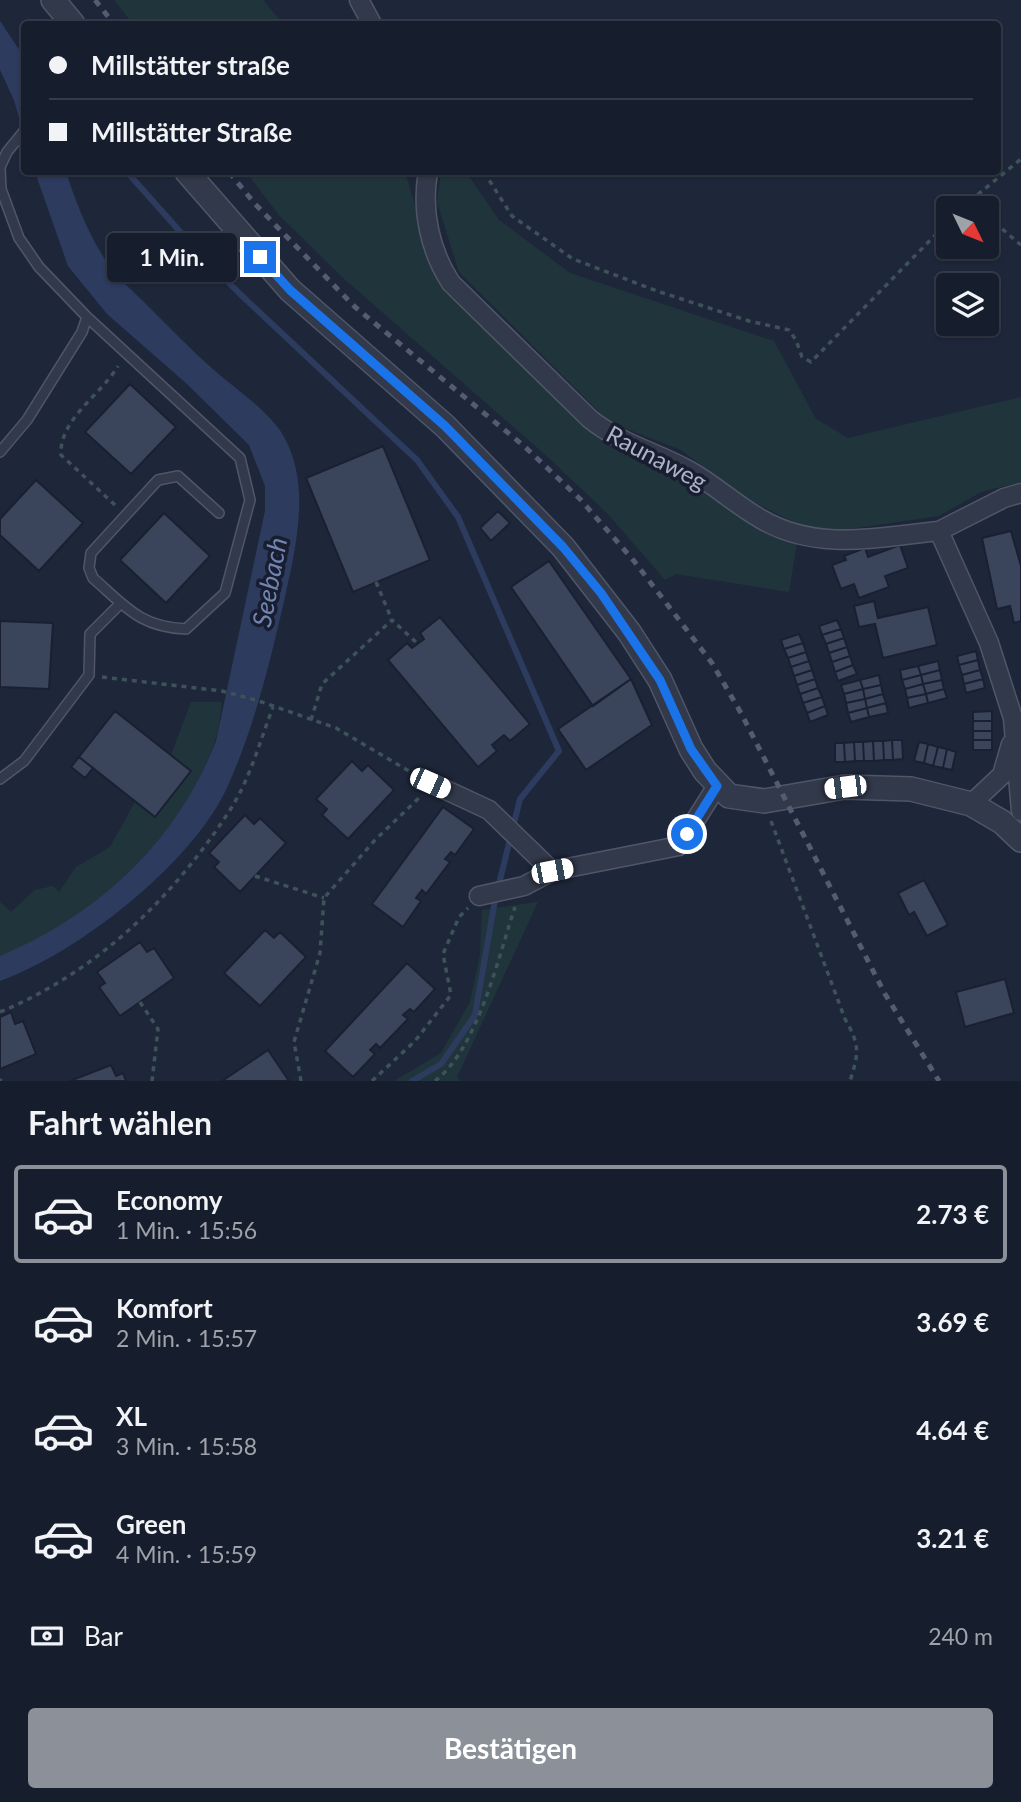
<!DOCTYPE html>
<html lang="de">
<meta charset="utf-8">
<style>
body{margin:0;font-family:Lato,sans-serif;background:#232a38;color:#f1f3f6;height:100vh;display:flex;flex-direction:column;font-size:26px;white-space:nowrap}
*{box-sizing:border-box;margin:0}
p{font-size:23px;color:#9ea2a9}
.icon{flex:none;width:38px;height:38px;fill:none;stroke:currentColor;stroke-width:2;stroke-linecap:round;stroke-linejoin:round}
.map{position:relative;height:1081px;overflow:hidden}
.drawer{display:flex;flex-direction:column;background:#161d2c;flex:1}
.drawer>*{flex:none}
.hud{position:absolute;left:21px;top:21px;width:980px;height:154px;border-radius:7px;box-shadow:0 2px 5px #0004,0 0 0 2px #353b48;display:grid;align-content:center;height:154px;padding:0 28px;background:#161d2c}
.needle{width:46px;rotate:133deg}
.controls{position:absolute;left:936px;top:196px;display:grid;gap:14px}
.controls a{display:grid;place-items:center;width:63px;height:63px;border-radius:7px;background:#161d2c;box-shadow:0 2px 5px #0004,0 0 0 2px #353b48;font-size:35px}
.end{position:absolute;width:32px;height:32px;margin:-16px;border:9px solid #1a73e8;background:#fff;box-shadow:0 0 0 4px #fff}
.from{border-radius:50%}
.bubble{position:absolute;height:49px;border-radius:7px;background:#161d2c;box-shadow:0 2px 5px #0004,0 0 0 2px #353b48;font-size:23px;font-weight:700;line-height:49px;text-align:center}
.car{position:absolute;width:21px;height:42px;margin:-21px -10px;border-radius:9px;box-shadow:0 0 5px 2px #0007;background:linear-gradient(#fff 24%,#345 0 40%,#fff 0 76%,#345 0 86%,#fff 0)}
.hud b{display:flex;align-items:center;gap:24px;height:66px;font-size:26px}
.hud b+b{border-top:2px solid #353b48}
.hud i{width:18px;height:18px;background:#f1f3f6}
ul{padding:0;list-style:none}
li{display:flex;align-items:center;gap:21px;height:98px;margin:0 14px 10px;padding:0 14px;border:4px solid transparent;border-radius:7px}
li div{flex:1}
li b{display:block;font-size:26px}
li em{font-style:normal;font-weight:700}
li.current{border-color:#8c9099}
li>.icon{width:63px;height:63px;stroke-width:1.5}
h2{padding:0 28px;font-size:32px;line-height:84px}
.pay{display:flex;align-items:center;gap:18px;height:77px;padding:0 28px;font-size:26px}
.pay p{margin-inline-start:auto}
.action{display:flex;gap:14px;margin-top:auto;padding:14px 28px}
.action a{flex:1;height:80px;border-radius:7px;background:#8c9099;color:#fff;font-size:28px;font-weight:700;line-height:80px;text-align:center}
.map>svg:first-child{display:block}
.green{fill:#20353b}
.water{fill:#2d3b5f}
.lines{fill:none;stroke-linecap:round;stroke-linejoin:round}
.stream{stroke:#2d3b5f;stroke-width:6}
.building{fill:#3a445b;stroke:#1a2031;stroke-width:2}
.service-casing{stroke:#505668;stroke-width:12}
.minor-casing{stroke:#505668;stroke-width:21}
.tertiary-casing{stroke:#505668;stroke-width:26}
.path{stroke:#3e5259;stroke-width:3.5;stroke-dasharray:5 5;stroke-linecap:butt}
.service{stroke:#32394a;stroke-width:9}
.minor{stroke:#32394a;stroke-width:18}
.tertiary{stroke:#32394a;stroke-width:23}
.rail{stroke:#545c72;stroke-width:5;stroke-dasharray:7 7;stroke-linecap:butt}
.route{stroke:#1a73e8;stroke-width:9}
.labels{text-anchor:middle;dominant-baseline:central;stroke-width:7;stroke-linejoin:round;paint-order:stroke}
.street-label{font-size:24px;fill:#acb3c7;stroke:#181e2f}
.water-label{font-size:26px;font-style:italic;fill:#7285b2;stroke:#181e2f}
</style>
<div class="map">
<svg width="1021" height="1081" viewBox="0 0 1021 1081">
<rect width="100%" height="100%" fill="#1e273a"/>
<!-- green -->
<path class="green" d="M114,0h149l20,24h-150z
M246,172h159l27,90 23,38 30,28 40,35 41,41 231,138 -8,50 -113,-18 -11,6 -57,-66 -59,-56 -207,-181 -63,-62z
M441,172h25l33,48 71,53 204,68 42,78 32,19 173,-41v85l-40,10 -42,24 -111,16 -29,-7 -53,-27 -65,-48 -72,-28 -150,-150 -22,-70z
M191,702h31c-2,14 -3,29 -8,42 -28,81 -97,151 -170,193 -14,8 -29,13 -44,19v-54l11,10 24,-22 18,-4 6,6 17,-25 34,-20 25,-45 20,14 36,-45 -20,-16z
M538,902l-81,175 3,4h-66l47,-28 29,-51 10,-47 2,-45z"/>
<!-- water -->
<path class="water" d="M0,21l24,36v79l-10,-36 -14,-30z
M35,172h31c11,34 24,66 44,95 9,13 22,23 33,34 24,24 47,48 72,70 21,18 56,42 69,66 27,48 12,110 1,160 -15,65 -31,132 -59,193 -36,75 -148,163 -226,191v-25c98,-41 177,-114 216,-215l49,-230v-25l-16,-41 -62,-61 -80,-70 -39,-48z"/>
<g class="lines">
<!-- stream -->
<path class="stream" d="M127,172l73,82 40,40 177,166 41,57 101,234 -39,48 -25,101 -20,115 -34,49 -29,17"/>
</g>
<!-- building -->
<path class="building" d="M130,384l46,43 -45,47 -46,-42z
M383,446l47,114 -77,32 -47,-114z
M36,480l47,43 -44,48 -39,-36v-16z
M498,511l12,12 -19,18 -11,-13z
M164,513l46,43 -44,47 -46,-43z
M1011,531l10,35v55l-7,2 -4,-17 -13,3 -15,-71z
M900,545l8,23 -23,8 4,11 -30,11 -5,-14 -13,5 -9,-24 14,-5 -2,-4 21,-8 3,9z
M549,561l82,118 -38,27 -82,-119z
M874,601l4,17 50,-11 9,38 -54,13 -8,-34 -16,3 -5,-21z
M440,617l90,107 -20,17 -6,-6 -12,10 5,6 -19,16 -90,-107 19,-17 5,5 12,-9 -4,-6z
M837,620l4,9 -19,6 -3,-9z
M0,621l53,2 -4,66 -49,-2z
M841,629l3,9 -18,6 -4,-9z
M799,634l4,9 -19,6 -3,-9z
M844,638l3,9 -18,6 -3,-9z
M803,643l3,9 -18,6 -4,-9z
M847,647l3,9 -18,6 -3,-9z
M976,651l2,9 -19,5 -2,-9z
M806,652l3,9 -18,6 -3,-9z
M850,656l3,9 -18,7 -3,-10z
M978,660l2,10 -18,5 -3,-10z
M809,661l3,9 -18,6 -3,-9z
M938,661l2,9 -19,5 -3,-9z
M853,665l4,9 -19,7 -3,-9z
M918,666l3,9 -19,5 -2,-10z
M812,670l3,9 -18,6 -3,-9z
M940,670l2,10 -19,4 -2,-9z
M980,670l3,9 -19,5 -2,-9z
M879,675l2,10 -18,4 -3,-9z
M921,675l2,9 -18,5 -3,-9z
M631,679l21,46 -66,45 -28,-41z
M815,679l3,9 -18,6 -3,-9z
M983,679l2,9 -19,5 -2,-9z
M860,680l3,9 -19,5 -3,-9z
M942,680l2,9 -18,5 -3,-10z
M923,684l3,10 -19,4 -2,-9z
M881,685l2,9 -18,5 -2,-10z
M818,688l4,9 -19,6 -3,-9z
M863,689l2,10 -19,4 -2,-9z
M944,689l3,9 -19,5 -2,-9z
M883,694l3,9 -19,5 -2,-9z
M926,694l2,9 -19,5 -2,-10z
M822,697l3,9 -18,7 -4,-10z
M865,699l2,9 -19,5 -2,-10z
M886,703l2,10 -19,4 -2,-9z
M825,706l3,9 -18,7 -3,-9z
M867,708l2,9 -18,5 -3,-9z
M115,711l76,60 -36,46 -76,-60z
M992,711v10h-19v-9z
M973,721h19v10h-19z
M973,731h19v9h-19z
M892,740h10l1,19 -10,1z
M892,740l1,20h-9l-1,-19z
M973,740h19v10h-19z
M873,741h10l1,19 -10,1z
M873,741l1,20h-10l-1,-19z
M854,742l1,19 -10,1 -1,-19z
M854,742h9l1,19h-9z
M919,742l9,2 -4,19 -10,-2z
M835,743h9l1,19h-10z
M928,744l10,3 -5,19 -9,-3z
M938,747l9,2 -4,19 -10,-2z
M947,749l9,3 -4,18 -9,-2z
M79,757l14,11 -8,10 -14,-11z
M352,761l10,10 6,-6 26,25 -46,49 -26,-24 5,-6 -11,-10z
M443,807l31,22 -19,26 -4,-3 -6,7 5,3 -24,32 -4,-4 -6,8 5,3 -18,26 -31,-23z
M245,815l9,9 6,-6 26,25 -46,49 -26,-25 5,-5 -10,-9z
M924,880l24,45 -21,11 -13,-24 -5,3 -11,-22z
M265,930l9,8 6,-6 26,25 -46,49 -36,-33z
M140,942l7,10 7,-4 20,30 -54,38 -21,-29 6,-4 -8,-11z
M407,963l28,26 -21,23 -4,-3 -7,6 5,4 -28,29 -4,-4 -6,6 5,4 -22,23 -28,-26z
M1005,979l9,34 -49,14 -9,-35z
M11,1012l4,12 8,-3 13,33 -36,15v-52z
M268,1050l21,31h-67z
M111,1065l5,11 7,-3 3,8h-56z"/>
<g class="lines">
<!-- service casing -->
<g class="service-casing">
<path id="service" d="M0,167l7,-15 17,-21
M0,168l1,21 18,49 20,29 48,50 153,141 10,42 -25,93 -39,36c-46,-2 -60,-22 -93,-51l-4,-10 2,-15 67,-73 20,-4 41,37
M0,452l27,-32 55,-88 5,-15
M0,779l24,-18 65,-86 1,-41 31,-31"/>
</g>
<!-- minor casing -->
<g class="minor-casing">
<path id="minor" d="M359,0l13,24
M428,172c-7,38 2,79 23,111l139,136c31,25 66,33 100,52 25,14 46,34 71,48 56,33 118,18 178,12l50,112 24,75 8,93
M939,531l65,-33 17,-5
M431,783l58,27 63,61
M971,804l31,-29 9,-31
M479,896l45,-10 28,-15 127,-25 38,-60"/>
</g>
<!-- tertiary casing -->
<g class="tertiary-casing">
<path id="tertiary" d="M53,0l20,24
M187,172l103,118 155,136 118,121 66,85 31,48 31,69 14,22 24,25 35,5 81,-14 66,2 60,15 31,18 19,18"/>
</g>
<!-- path -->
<path class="path" d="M484,172l28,44 61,43 84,32 92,30 40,9 7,10 6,17 9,5 137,-140
M970,201l51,-42
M963,208l7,-7 8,7
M987,216l34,29
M115,505l-54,-50c-2,-36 41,-61 57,-89
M376,582l16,38
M102,677l120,14 37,10 77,27 78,46
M311,720l11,-36 70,-64 26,24
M771,821l74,198c15,26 14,34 5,62
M255,876l69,22
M140,1002l18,27 -6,52
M0,1012c97,-40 173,-114 230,-202 20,-31 30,-69 43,-103
M0,1079l1,2
M301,1081l-7,-39 26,-89 4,-55 51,-58 45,-43
M372,1081l43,-40 36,-46 -8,-41 16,-37 9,-9
M435,1081c43,-33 63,-123 80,-174"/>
<!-- service -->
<use href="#service" class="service"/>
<!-- minor -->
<use href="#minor" class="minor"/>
<!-- tertiary -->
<use href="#tertiary" class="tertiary"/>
<!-- rail -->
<path class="rail" d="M95,0l19,24
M229,172l26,32 100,103 169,139 56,53 54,62 78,102 29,50 144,281 54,87"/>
</g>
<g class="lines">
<!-- route -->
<path class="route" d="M260,257l30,33 155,136 118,121 38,46 59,87 31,69 26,37 -30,48"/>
</g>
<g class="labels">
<!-- street labels -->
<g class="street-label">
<text transform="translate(657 457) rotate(28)">Raunaweg</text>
</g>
<!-- water labels -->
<g class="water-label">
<text transform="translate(269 582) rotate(-79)">Seebach</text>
</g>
</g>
</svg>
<div class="controls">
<a><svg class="needle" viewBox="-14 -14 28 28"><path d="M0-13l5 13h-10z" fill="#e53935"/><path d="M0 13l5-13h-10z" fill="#9ea2a9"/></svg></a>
<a><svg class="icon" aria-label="layers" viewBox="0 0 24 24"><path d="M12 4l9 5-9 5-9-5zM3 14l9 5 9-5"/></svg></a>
</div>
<i class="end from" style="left:687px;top:834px"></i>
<i class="end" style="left:260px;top:257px"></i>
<div class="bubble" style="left:107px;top:233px;width:130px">1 Min.</div>
<i class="car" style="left:430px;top:783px;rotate:114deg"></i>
<i class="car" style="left:845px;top:787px;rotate:263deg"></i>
<i class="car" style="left:552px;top:871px;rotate:79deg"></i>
<div class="hud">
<b><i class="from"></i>Millstätter straße</b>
<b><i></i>Millstätter Straße</b>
</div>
</div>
<section class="drawer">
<h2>Fahrt wählen</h2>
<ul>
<li class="current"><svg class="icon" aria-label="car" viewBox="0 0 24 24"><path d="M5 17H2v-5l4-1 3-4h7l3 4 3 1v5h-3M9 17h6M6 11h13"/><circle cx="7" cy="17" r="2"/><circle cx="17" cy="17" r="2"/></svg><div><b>Economy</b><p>1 Min. · 15:56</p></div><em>2.73 €</em></li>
<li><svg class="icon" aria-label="car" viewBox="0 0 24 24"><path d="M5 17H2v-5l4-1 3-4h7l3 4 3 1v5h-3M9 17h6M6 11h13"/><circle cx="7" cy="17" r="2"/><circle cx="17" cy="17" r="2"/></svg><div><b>Komfort</b><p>2 Min. · 15:57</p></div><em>3.69 €</em></li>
<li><svg class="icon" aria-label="car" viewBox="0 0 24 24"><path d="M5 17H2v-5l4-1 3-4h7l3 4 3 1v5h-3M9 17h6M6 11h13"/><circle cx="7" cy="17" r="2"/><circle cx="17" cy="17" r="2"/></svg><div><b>XL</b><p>3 Min. · 15:58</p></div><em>4.64 €</em></li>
<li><svg class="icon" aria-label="car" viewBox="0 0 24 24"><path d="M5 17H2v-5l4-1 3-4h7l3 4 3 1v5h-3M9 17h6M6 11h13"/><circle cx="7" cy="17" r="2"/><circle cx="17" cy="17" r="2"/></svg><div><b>Green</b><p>4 Min. · 15:59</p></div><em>3.21 €</em></li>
</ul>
<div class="pay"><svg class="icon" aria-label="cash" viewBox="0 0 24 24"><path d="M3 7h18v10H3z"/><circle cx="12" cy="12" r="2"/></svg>Bar<p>240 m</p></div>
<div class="action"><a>Bestätigen</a></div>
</section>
